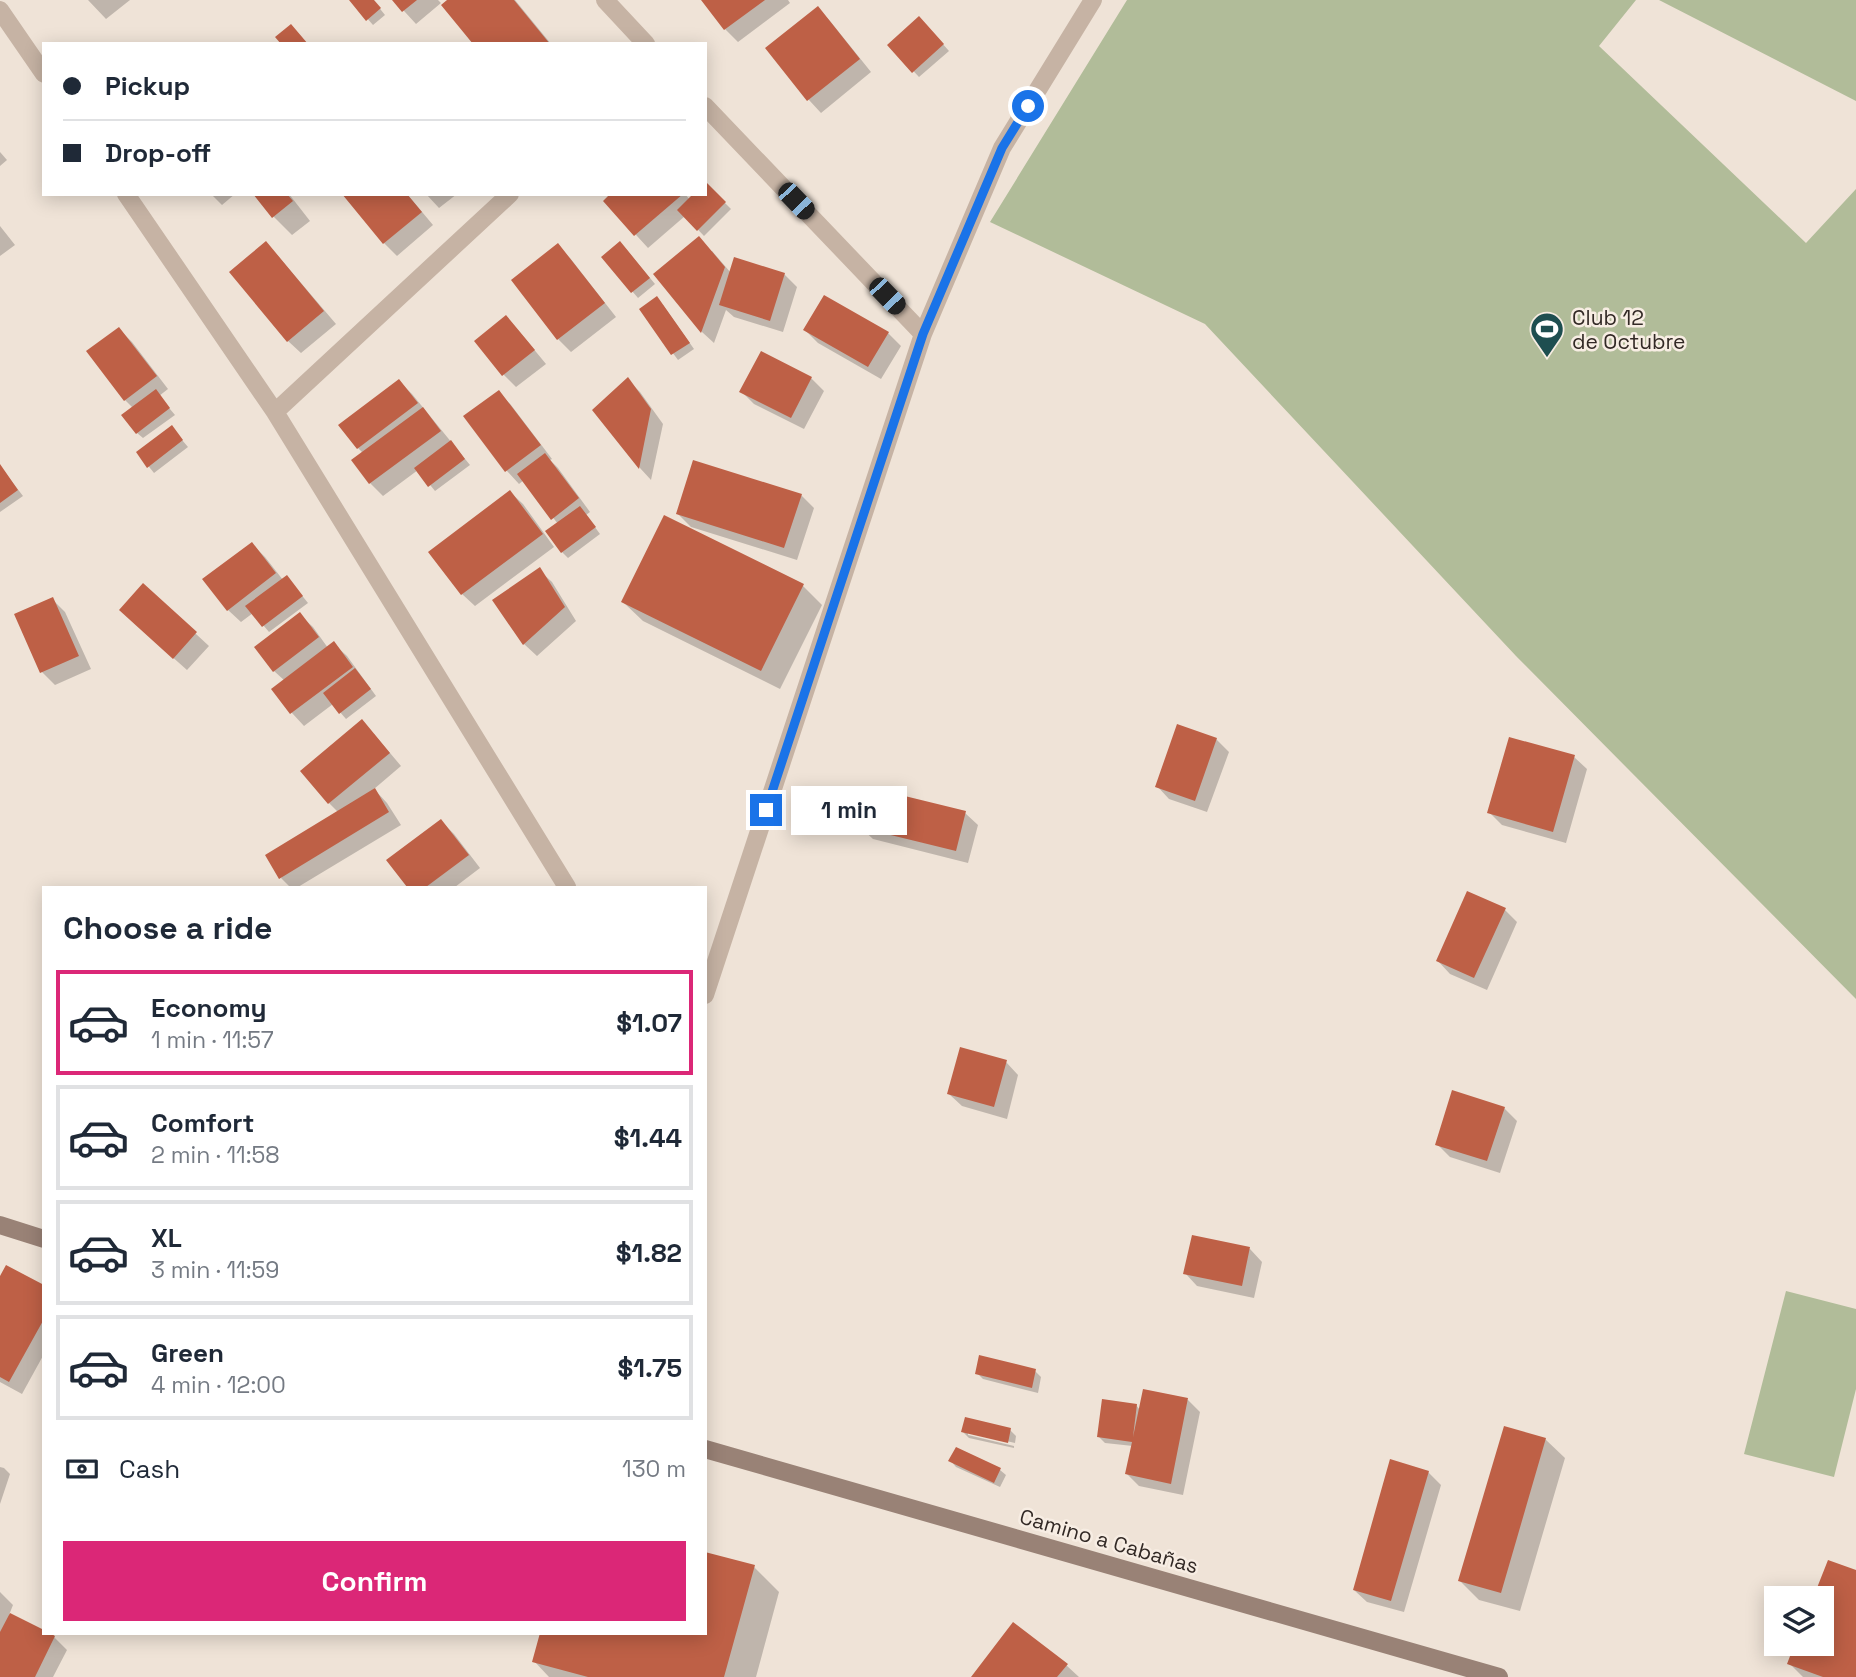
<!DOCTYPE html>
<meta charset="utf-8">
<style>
body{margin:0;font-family:"Space Grotesk",sans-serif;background:#f2f2f3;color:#1f2937;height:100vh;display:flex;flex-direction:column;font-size:26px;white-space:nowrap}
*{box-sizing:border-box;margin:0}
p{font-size:23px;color:#747a83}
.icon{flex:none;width:38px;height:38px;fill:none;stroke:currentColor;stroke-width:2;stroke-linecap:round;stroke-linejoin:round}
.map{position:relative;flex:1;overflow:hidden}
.side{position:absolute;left:42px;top:886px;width:665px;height:749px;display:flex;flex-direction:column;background:#fff;border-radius:0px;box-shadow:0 4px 18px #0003}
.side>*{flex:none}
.top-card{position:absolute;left:42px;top:42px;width:665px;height:154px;border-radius:0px;box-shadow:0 4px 18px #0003;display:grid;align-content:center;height:154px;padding:0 21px;background:#fff}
.buttons{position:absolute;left:1764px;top:1586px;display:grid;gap:14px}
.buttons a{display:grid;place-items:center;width:70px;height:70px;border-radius:0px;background:#fff;box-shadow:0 4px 18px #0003;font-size:35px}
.end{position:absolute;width:32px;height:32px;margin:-16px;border:9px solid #1a73e8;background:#fff;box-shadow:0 0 0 4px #fff}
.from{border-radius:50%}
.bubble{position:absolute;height:49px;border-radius:0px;background:#fff;box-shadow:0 4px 18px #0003;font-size:23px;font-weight:800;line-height:49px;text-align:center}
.car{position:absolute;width:21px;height:42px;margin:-21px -10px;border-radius:9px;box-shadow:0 0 5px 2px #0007;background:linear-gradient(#222 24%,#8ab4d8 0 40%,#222 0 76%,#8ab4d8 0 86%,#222 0)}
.top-card b{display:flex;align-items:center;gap:24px;height:66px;font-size:26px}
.top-card b+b{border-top:2px solid #e0e1e3}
.top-card i{width:18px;height:18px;background:#1f2937}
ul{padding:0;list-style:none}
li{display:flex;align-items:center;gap:21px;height:105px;margin:0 14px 10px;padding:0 7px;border:4px solid #e0e1e3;border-radius:0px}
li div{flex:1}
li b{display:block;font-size:26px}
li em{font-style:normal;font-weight:800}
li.selected{border-color:#db2777}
li>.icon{width:63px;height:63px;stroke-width:1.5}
h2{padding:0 21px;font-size:32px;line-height:84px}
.pay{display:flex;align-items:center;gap:18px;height:77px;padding:0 21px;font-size:26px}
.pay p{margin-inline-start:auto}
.cta{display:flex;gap:14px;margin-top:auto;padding:14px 21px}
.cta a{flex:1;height:80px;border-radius:0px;background:#db2777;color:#fff;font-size:28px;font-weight:800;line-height:80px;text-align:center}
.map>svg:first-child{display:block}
.green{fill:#b1bc99}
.shadow{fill:#0003}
.building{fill:#be6046}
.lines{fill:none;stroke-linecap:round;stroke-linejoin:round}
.street{stroke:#c6b3a4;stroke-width:18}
.secondary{stroke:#998276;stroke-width:18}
.route{stroke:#1a73e8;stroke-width:9}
.labels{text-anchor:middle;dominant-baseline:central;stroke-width:5;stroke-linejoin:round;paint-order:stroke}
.poi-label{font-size:21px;fill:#322925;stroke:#f7ede3;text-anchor:start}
.street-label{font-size:21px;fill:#322925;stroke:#f7ede3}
</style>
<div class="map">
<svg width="1856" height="1677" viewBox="0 0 1856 1677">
<rect width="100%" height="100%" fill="#efe3d7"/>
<!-- green -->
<path class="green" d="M1127,0h509l-37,46 207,197 50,-54v810l-340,-343 -311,-332 -215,-102z
M1659,0h197v101z
M1786,1291l70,18v80l-22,88 -90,-23z"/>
<!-- shadow -->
<path class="shadow" d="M88,0h42l-24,19z
M351,0h22l12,15 -12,10z
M394,0h44l3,3 -25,21z
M450,0h65l36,44h-76z
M704,0h84l2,3 -52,39 -13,-13z
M818,8l12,13 41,51 -50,41 -12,-13 -41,-51z
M925,24l24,27 -30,26 -30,-32z
M0,152l7,8 -7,6z
M706,184l25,25 -27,27 -19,-20 -37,32 -43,-47 8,-7h72l5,6 15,-6z
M211,194h24l-13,11z
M255,194h34l21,27 -18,14 -19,-19z
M344,194h63l26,31 -36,31 -13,-13z
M426,194h31l-18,14z
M0,226l15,19 -15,11z
M266,243l12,13 58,68 -35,29 -13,-12z
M557,246l13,12 46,59 -45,35 -13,-13 -45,-59z
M626,249l29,35 -17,14 -35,-41z
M712,251l19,22 53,1 13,13 -14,45 -49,-15 -8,-7 -12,33 -12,-11 -47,-58z
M663,305l31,44 -16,11 -37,-50z
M506,317l12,13 28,34 -30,23 -12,-12z
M119,329l13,13 36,47 -9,7 16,19 -32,23 -6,-5 -4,-25 -8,-8z
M805,330l83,3 13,13 -20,33 -63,-36z
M811,378l13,13 -20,38 -50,-25 -12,-12z
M628,380l12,12 23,32 -12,56 -11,-12 -46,-58z
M399,381l13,13 58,71 -35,26 -17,-21 -35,26 -13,-13 -17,-22 10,-8 -5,-5z
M499,392l12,13 41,54 -2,1 8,8 32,44 -4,3 14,19 -32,24 -6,-6 -4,-28 -34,-44 -5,4 -12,-13 -41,-55z
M177,434l11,13 -34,26 -16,-20z
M0,466l23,30 -23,16z
M510,492l13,12 31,43 -79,59 -13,-12z
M801,495l13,13 -17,52 -106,-33 -13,-13z
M252,544l13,13 18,23 9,3 16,20 -39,29 -16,-19 -12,9 -13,-12z
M539,570l13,12 24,39 -39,35 -13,-12z
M144,586l65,60 -22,24 -53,-47z
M803,586l19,19 -42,84 -137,-68 -20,-19z
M52,599l13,13 26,57 -36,16 -13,-13 -26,-57z
M300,615l13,12 15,21 6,-4 13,12 29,40 -30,23 -13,-15 -29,22 -12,-13 -18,-24 11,-8 -11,-10z
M374,734l27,32 -27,23 13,14 14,22 -103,62h-8l-9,-9 57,-66 -9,-9z
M1216,739l13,13 -22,60 -38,-13 -12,-13z
M1574,757l13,12 -21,74 -64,-18 -13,-13z
M965,813l13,12 -10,38 -95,-24 -13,-12z
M441,821l13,13 26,34 -25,19h-46l-20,-27z
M1505,910l12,12 -30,68 -37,-16 -12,-13z
M1006,1062l12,13 -11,44 -45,-13 -13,-12z
M1504,1108l13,13 -17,52 -50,-16 -13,-13z
M1250,1249l12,13 -8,36 -57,-12 -12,-13z
M0,1279l44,8v67l-22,40 -22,-12z
M1035,1371l6,6 -3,16 -55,-14 -6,-6z
M1188,1400l12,12 -17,83 -44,-9 -12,-12 6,-28 -28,-3 -6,-6 37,-32 4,5z
M1010,1430l6,6 -1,7 -47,-11v3l46,11v2l-45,-10 -6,-6z
M1545,1439l20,19 -45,153 -41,-11 -19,-19z
M951,1461l49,9 6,5 -6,12 -44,-20z
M0,1467l4,1 6,6 -10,30z
M1428,1472l13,13 -37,127 -37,-10 -13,-12z
M754,1567l25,25 -23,85h-207l-15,-16 8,-28h163z
M1856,1572v105h-53l-14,-14 33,-20v-45z
M0,1592l13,13 -4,10 45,22 13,13 -14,27h-53z
M1066,1665l13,12h-106z"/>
<!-- building -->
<path class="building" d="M349,0h25l7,8 -15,13z
M392,0h25l-15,12z
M447,0h67l36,44h-77l-32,-39z
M701,0h64l-41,30z
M818,6l42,53 -53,42 -42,-53z
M919,16l25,28 -32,29 -25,-28z
M291,24l17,20h-27l-6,-7z
M705,181l21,21 -29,29 -20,-21 16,-16h12z
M253,194h34l6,7 -21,17z
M342,194h65l15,18 -39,32z
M610,194h73l-49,42 -31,-35z
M699,236l26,31 -24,66 -48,-59z
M266,241l58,70 -37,31 -58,-70z
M620,241l30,37 -19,15 -30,-36z
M558,243l47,60 -48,37 -46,-60z
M734,257l51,16 -15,48 -51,-16z
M824,295l65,37 -21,35 -65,-37z
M657,296l33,47 -19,12 -32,-46z
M506,315l29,35 -33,26 -28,-35z
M119,327l38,49 -33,25 -38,-50z
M761,351l51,26 -21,41 -52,-26z
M628,377l23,32 -12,60 -47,-59z
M399,379l19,24 -61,46 -19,-24z
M156,389l14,19 -34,26 -15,-19z
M499,390l42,55 -36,27 -42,-56z
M423,407l18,24 -72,53 -18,-24z
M172,425l11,15 -36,28 -11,-16z
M451,440l14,19 -37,28 -14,-19z
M545,453l34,45 -28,22 -34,-46z
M693,460l109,34 -18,54 -108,-34z
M0,464l18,26 -18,13z
M510,490l33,44 -82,61 -33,-43z
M580,506l16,21 -35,26 -16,-22z
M664,515l140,69 -43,87 -140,-69z
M252,542l24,31 -49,38 -25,-32z
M540,567l25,40 -42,38 -31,-45z
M287,575l16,21 -41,31 -17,-21z
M143,583l54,49 -24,27 -54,-49z
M53,597l26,59 -39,17 -26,-59z
M300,612l19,25 -46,35 -19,-25z
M334,641l19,26 -63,47 -19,-25z
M355,668l16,21 -32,25 -16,-21z
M362,719l28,34 -62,51 -28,-33z
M1177,724l40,14 -22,63 -40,-14z
M1509,737l66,18 -22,77 -66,-19z
M868,787l98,24 -10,40 -98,-24z
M375,788l14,24 -110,67 -14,-24z
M441,819l28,36 -43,32h-19l-21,-27z
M1467,891l39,17 -32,70 -38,-17z
M960,1047l47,13 -13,47 -47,-13z
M1452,1090l53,17 -18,54 -52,-16z
M1192,1235l58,12 -8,39 -59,-12z
M6,1265l38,20v34l-35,63 -9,-5v-101z
M979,1355l57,14 -4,19 -57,-14z
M1143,1389l45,9 -17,86 -46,-10 7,-32 -35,-5 5,-38 35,5 -4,33z
M965,1417l46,11 -3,15 -47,-11z
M1504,1426l42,12 -45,155 -43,-12z
M956,1447l45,21 -7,15 -46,-22z
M1390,1459l39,12 -38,130 -38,-11z
M705,1552l50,13 -31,112h-136l-56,-15 8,-29h165z
M1828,1560l28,10v107h-33l-36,-13 8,-21h27v-45h-9z
M10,1613l34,17v3h6l5,3 -20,41h-35v-45z
M1013,1622l55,42 -11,13h-86z"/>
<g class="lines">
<!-- street -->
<path class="street" d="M605,0l41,44
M0,10l44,64
M705,106l218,228
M126,194l149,218 292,475
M275,412l235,-218
M705,995l218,-661 79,-186 91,-148"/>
<!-- secondary -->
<path class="secondary" d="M0,1225l44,14
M705,1449l794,228"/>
</g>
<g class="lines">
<!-- route -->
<path class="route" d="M766,810l157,-476 79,-186 26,-42"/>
</g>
<!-- icons -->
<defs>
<g id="stadium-pin" transform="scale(1.75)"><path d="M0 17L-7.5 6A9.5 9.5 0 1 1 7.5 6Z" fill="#1e4e50" stroke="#f7ede3"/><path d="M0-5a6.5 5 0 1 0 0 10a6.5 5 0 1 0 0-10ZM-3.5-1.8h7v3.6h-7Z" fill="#fff"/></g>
</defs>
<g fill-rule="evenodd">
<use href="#stadium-pin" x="1547" y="329"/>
</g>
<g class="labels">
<!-- poi labels -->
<g class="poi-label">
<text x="1572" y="317">Club 12<tspan x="1572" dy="24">de Octubre</tspan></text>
</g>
<!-- street labels -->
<g class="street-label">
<text transform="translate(1109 1541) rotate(16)">Camino a Cabañas</text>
</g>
</g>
</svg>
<div class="buttons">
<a><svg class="icon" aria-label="layers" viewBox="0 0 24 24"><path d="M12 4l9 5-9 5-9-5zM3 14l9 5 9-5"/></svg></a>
</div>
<i class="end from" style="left:1028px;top:106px"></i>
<i class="end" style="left:766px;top:810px"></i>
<div class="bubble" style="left:791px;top:786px;width:116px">1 min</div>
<i class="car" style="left:796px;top:201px;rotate:136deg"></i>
<i class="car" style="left:887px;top:296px;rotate:136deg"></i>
<div class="top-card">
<b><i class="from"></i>Pickup</b>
<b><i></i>Drop-off</b>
</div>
<section class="side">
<h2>Choose a ride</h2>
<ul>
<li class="selected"><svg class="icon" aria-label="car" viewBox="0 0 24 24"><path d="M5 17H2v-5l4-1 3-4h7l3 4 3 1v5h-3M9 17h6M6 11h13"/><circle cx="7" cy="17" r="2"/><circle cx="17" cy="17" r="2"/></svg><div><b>Economy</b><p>1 min · 11:57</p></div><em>$1.07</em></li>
<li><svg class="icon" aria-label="car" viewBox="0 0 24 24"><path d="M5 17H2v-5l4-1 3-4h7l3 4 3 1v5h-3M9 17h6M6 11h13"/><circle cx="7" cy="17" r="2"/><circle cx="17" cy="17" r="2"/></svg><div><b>Comfort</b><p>2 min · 11:58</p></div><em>$1.44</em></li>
<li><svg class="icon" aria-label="car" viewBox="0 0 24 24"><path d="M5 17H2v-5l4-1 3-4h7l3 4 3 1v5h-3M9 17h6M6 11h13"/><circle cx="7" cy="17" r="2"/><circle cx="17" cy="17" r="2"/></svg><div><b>XL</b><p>3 min · 11:59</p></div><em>$1.82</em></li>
<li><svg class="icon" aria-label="car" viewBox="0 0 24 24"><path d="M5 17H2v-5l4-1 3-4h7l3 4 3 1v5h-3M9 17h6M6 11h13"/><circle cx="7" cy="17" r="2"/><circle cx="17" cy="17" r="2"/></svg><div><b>Green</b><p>4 min · 12:00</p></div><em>$1.75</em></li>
</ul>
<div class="pay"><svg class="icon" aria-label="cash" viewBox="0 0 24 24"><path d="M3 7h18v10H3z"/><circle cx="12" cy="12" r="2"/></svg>Cash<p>130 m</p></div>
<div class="cta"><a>Confirm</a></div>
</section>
</div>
